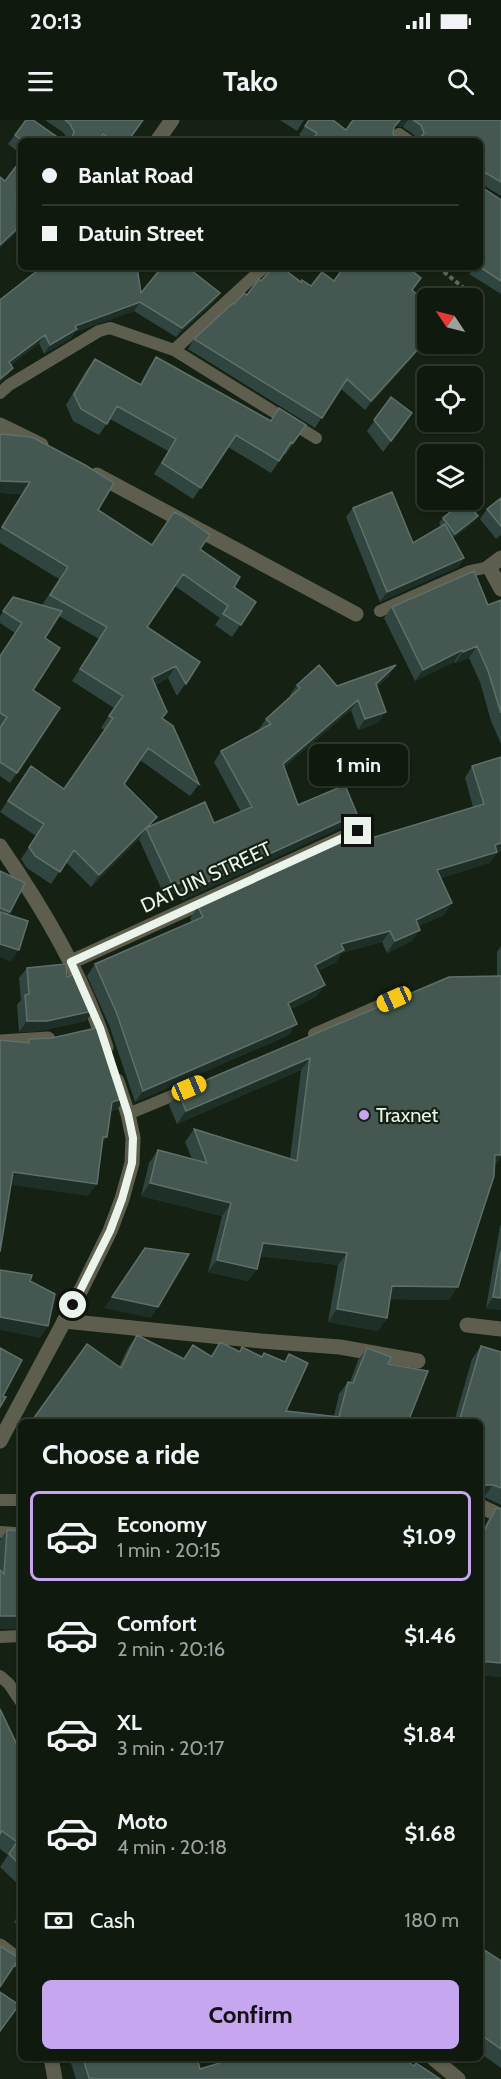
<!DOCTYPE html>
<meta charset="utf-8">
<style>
body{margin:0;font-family:Cabin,sans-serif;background:#1e261c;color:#f1f3f6;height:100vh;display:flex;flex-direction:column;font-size:22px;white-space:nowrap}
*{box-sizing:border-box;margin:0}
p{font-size:20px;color:#9ca09e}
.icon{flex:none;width:33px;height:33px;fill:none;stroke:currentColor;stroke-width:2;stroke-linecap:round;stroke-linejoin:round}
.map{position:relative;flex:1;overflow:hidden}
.panel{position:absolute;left:18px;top:1299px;width:465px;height:642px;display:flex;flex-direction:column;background:#10190e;border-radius:9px;box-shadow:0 2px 4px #0004,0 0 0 2px #30382e}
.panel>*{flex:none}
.banner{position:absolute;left:18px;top:18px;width:465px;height:132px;border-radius:9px;box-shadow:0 2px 4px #0004,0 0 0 2px #30382e;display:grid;align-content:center;height:132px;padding:0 24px;background:#10190e}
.needle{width:39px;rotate:305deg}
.tools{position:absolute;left:417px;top:168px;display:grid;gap:12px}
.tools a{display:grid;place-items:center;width:66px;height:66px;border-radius:9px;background:#10190e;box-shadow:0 2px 4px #0004,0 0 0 2px #30382e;font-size:30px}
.end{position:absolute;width:27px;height:27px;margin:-14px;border:8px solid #ebf4ea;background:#111;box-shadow:0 0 0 3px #111}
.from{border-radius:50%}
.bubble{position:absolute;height:42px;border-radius:9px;background:#10190e;box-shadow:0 2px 4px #0004,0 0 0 2px #30382e;font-size:20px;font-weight:700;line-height:42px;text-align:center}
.car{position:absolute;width:18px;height:36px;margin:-18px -9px;border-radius:8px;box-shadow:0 0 4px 2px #0007;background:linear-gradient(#f5c518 24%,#345 0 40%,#f5c518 0 76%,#345 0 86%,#f5c518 0)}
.banner b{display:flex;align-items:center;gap:21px;height:57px;font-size:22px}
.banner b+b{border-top:2px solid #30382e}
.banner i{width:15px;height:15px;background:#f1f3f6}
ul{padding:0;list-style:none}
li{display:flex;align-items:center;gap:18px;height:90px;margin:0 12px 9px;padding:0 12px;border:3px solid transparent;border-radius:9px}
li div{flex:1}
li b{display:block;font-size:22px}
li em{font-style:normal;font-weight:700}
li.current{border-color:#c7a6f0}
li>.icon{width:54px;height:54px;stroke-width:1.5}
h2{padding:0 24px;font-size:27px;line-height:72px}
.pay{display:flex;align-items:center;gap:15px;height:66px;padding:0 24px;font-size:22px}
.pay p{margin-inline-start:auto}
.button{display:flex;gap:12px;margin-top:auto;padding:12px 24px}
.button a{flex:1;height:69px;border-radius:9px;background:#c7a6f0;color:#111;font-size:24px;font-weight:700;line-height:69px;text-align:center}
.status{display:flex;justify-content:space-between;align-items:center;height:42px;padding:0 30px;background:#10190e;direction:ltr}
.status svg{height:16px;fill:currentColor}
header{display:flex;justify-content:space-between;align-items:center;height:78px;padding:0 24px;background:#10190e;font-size:27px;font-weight:700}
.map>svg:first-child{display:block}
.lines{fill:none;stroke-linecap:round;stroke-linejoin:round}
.path{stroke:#5e695c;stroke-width:4;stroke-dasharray:4.5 3;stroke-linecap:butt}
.service{stroke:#5d5e4d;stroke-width:12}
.minor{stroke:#5d5e4d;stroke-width:15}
.tertiary{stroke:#5d5e4d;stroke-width:15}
.wall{fill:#30453f;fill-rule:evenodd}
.shaded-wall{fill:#1d2f26}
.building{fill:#445851;stroke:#5e7069;stroke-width:1.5}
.route{stroke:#ebf4ea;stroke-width:8}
.poi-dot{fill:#c7a6f0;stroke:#152113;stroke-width:2}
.labels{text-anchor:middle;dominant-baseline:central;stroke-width:4.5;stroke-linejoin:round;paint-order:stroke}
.street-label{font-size:20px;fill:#ebf4ea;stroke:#152113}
.poi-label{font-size:20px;fill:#ebf4ea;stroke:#152113;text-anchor:start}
</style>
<div class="status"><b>20:13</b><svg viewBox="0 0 49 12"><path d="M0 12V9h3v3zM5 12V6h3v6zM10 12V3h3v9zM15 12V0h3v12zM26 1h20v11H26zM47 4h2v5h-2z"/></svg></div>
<header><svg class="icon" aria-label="menu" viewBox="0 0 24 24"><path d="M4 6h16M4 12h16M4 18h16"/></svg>Tako<svg class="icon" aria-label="search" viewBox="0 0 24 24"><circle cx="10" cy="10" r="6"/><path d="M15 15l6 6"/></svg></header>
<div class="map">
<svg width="501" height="1959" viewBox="0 0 501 1959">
<rect width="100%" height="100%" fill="#152113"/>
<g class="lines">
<!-- path -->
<path class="path" d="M438,147l38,31"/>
<!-- service -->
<path class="service" d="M394,21l5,-7 10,7
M174,230l90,-83
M0,273l9,-8 90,-54 11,-3 64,22 142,88
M380,491l90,-40 19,-4
M314,914l80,-35
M128,994l63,-26
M0,1380h21
M0,1412l15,1
M0,1517l21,-1
M0,1556l9,8 12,18"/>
<!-- minor -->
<path class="minor" d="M157,21l15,-21
M0,305l41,20
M97,355l259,139
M501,438l-12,9 12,22
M71,842l287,-131
M0,922l48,-3
M64,1201l197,20 79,6 78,14
M467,1205l34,4
M480,1386l21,10
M0,1826l21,16
M51,1938l4,21
M433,1938l25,21"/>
<!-- tertiary -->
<path class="tertiary" d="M0,726c43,62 82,128 106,201
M0,1321l82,-153 28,-57 12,-32 10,-36 1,-25 -5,-24 -11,-33"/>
</g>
<!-- wall -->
<path class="wall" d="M26,0l37,21h-42v13l-13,-10z
M45,0h98l-15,21h-65l4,-1 -3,-7z
M280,0h24l-7,11z
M309,0l37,10 7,-10h148v76l-21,-13v-42h-172l-9,-6zM396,6l7,1 11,8 2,5h-17l-6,-6 1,-5z
M501,80v94l-32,-20 2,-2 -7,-5h16z
M261,161l40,1 10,4 23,-5 78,10 16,49 -63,70 -25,-22 -25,40 -127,-79 6,-10 53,-44z
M141,173l73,9 -38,35 -42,-26 -59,21 -4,6 -27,16 -5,-11 -28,22 2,3 -6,8 -7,-76z
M156,237l115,64 35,4 -21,30 -1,-1 -13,19 -43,-26 -35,52 -39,-25 14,-23 -58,-32 -11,16 -26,-14 -7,-16 20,-34 9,-12 45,25 8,-15z
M391,277l21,16 -29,39 -16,-21z
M0,314l98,76 54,35 48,4 34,38 22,15 -24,35 -17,-12 5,-7 -45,-32 -28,41 53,35 -23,34 -9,-18 -13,7 7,33 37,66 -9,12 -50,-36 -16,24 26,43 64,-4 27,-11 -27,-50 7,-11 38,-21v-1l7,-10 25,-22 -1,-2 7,-10 40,1 52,-10 -12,11 2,35 -21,8 -7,-20 -67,57 14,38 51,19 -166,76 -4,-9 -14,6 -26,-58 1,-1 -49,49 -25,-25 -15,22 -24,-16 -6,-9 15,-23 -36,-24 31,-46 33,23 41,-59 -4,-2 13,-20 -42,-27 27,-42 -40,-23 -14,22 -12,52 -16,83 -7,10 -10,-7v-120l15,-23 -15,-10v-7l13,-19 29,8 17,-26 -59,-36v-13l22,-36 -22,-1z
M501,378v37l-5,4 -16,-20 7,-10z
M353,388l60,35 28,-17 -2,-3 4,-5 31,4 -21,16 11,20 -6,9 -78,35 -34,-85z
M501,480v144l-10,-23 -11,-39 -11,-24 -14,5 -1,-1 -39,19 -31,-63 8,-11 96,-2z
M501,637v94l-4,2 -8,10 -48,15 3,37 -25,11 -7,15 -25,12 -5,-11 -40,11 -6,9 -18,9 -1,25 -26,13 -2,26 -154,67 -26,-77 -22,-49 8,-12 97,-42 -2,-4 8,-11 170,-68 105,-32 -8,-29 7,-12z
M0,751l10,41 -2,3 3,46 -11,-4z
M501,826v211l-7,10 -45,133 -59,-1 -3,19 -9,13 -50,-9 10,-57 -78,-9 -12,25 -40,-9 14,-56 -81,-20 8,-33 9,-13 34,9 -7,-17 9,-13 96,30 11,-89 -124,54 -8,-19 9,-13 319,-116v-24z
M27,848l40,9 26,34 -7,10 -46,10 -21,1 -2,-27 4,-5 -2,-22z
M501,1104v86l-15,-2 14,-82z
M137,1215l46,24 10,-14 17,11 10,-14 19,9 3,-4 20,9 2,-3 20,9 5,-8 -3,57 48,5 5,-22 9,-12h2l8,-22 9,-12 21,16 20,58h-377l88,-55 9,-19z
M481,1226l20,6v153l-17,-8h-4v-75h-26l18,-63z
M496,1388l5,1v168l-21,-2v-149l4,2 4,-8z
M7,1410l14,99h-21v-89z
M0,1589l21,44v134l-21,-20 8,-12 -8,-6z
M21,1792v16l-7,-6z
M480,1827l21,14v107l-21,-15z
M72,1938h125l3,11 214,-3 26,13h-364l-6,-19z"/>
<!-- shaded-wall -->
<path class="shaded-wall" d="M400,0h8l-5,7 -7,-1 -9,10z
M486,53l-6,9v-5z
M21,105v3l-21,20v-3z
M220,173l-6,9 -38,35 6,-9z
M140,182l-6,9 -59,21 -4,6 -27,16 6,-9 25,-19z
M45,215l-6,8 -36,28 6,-9z
M428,218v2l-63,70 6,-9z
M13,248l-6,8 -7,7v-4z
M0,361l30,1 -8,12 -22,-1z
M478,396l-4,6 -23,18 4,-6z
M464,438l-6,9 -78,35 7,-10z
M477,526l-8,12 -14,5 8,-11z
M462,530l-8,12 -39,19 8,-11z
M396,545l-7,11 -20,18 7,-10z
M176,546l-8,12 -25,12 9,-12z
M358,580l-7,10 -76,64 8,-10z
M386,592l-7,10 -21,8 7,-11z
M357,694l-8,10 -166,76 7,-10z
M157,697l-8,12 -3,-1 -6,10 -49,49 8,-12z
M501,723v8l-4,2 -8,10 -60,19 8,-12z
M186,760l-7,11 -14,6 8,-11z
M452,783l-8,12 -36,16 8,-11z
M420,810l-8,11 -25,12 8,-12z
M390,811l-8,11 -40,11 -6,9 -29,14 8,-11 26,-21z
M0,824l19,6 -8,11 -11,-4z
M325,865l-8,11 -37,19 8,-12z
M93,891l-7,10 -46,10 -21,1 8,-11z
M297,904l-8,11 -154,67 8,-11z
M310,938l-9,12 -124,54 9,-13z
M125,978l-8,12 -13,4 8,-12z
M103,1017h4l-8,12z
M501,1025v12l-8,11h-7z
M13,1052l84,12 -9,12 -84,-12z
M150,1063l81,20 -9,13 -81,-20z
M263,1123l84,10 -9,12 -84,-9z
M217,1140l40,9 -9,12 -40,-9z
M392,1166l66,1 -9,13 -66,-1z
M112,1177l46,10 -7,11 -47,-10z
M493,1177l8,1v12l-15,-2z
M337,1189l50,9 -9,13 -50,-9z
M0,1197l48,9 -8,12 -40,-8z
M484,1365h9l-9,12h-4v-6z
M0,1496h21v13h-21z
M480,1541l21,2v14l-21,-2z"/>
<!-- building -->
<path class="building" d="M26,0h7l30,21h-40l-8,-6z
M65,0h78l-15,21h-15l-10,-7 -5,7h-35l9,-3 2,-6 -4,-8z
M309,0h24l13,10 7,-10h47l-6,7 -1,7 6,6 9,-4 6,4 5,-1 5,-6 -3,-8 -8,-5h88v62l-15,-9 -6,4v-36h-168l5,-8 -12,-7z
M21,40v33l-5,7 5,5v20l-21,20v-68l5,4z
M480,66l21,14v81l-21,-14z
M42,147h95l4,26 21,-26h25l33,26 -38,35 -42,-26 -65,24 2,3 -27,16 -5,-10 -36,27 4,6 -13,11v-79z
M273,147h8l20,15 1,-2 9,6 11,-14 12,9 10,-14h63l14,11 -9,12 16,14v34l-57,63 -24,-22 -25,39 -128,-79 39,-36 1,1 10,-11 3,2 12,-16 2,2z
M156,237l115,64 8,-13 27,17 -13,18 -2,-1 -12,19 -43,-26 -35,53 -39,-25 14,-24 -59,-33 -10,18 -26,-15 -7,-15 21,-35 46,26z
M391,277l21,16 -21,28 -17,-21z
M0,314l32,3 53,28 29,18 -16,27 54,35 22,-33 10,5 26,18 -10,14 40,28 -6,10 22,15 -15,23 -18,-11 5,-8 -45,-32 -36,53 53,35 -14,22 -10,-18 -24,12 15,34 -5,6 11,8 26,58 -51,-36 -24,36 33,33 -58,58 -25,-25 -14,22 -25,-16 -6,-9 15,-23 -36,-23 23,-35 33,23 49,-71 -4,-2 14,-20 -43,-27 27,-42 -57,-32 18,-28 -66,-40 28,-45 -30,-1z
M392,372l21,51 32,-19 19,34 -77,34 -34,-84z
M501,378v28l-14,-17z
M465,380l13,16 -23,18 -12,-16z
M474,451l14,34 13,-5v113l-13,-42 -11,-25 -14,6 -1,-2 -39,20 -31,-63z
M13,477l49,14 -17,27 15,10 -27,42 27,18 -43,65 -17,-11v-34l7,-11 -7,-4v-57l22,-33 -19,-12z
M319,545l18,21 59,-21 -20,19 10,28 -21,7 -7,-19 -75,64 15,41 47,-20 12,29 -167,76 -4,-10 -13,6 -27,-58 59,-26 9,21 38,-16 -31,-56 50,-27 -5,-5 34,-31 -3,-3z
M501,637v86l-6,2 2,7 -60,18 15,33 -36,17 4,10 -25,11 -5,-10 -49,13 3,6 -29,15 10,20 -37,18 9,21 -154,67 -26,-77 -22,-50 108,-47 -5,-10 167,-76 3,8 116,-35 -12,-38z
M0,751l25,12 -15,29 -10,-4z
M0,792l28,9 -9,29 -19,-6z
M66,844l1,13 10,-4 16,38 -46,10h-20l-2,-26 4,-1 -2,-26z
M501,856v179h-6l-1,21 -36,111 -66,-1 -5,32 -50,-9 10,-56 -84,-10 -6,26 -40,-9 14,-57 -81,-20 8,-33 49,13 -13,-34 103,32 13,-103 -124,53 -8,-19 271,-115z
M101,907l24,71 -13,4 -5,35h-4l-6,47 -84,-12 -13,80v-212l29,3v-4l23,-1z
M145,1128l44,6 -31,53 -46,-10z
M501,1131v47l-8,-1z
M0,1150l32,5 -2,6 25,13 -7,32 -48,-9z
M137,1215l47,24 9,-14 19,12 8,-15 20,10 2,-5 20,10 2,-4 21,9 4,-8 19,9 -22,48 53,6 9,-35 5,1 14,-35 24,9 -3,7 40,7 -20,51h-377l56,-78 34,24z
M481,1226l20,6v136l-8,-3h-9l-4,-2v-61h-21z
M0,1228l22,12 -19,36 3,1 -6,10z
M496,1388l5,1v154l-21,-2v-135l5,3z
M7,1410l14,1v85h-21v-46l4,4z
M0,1589l21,44v113l-12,-12 8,-12 -15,-11 -2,3z
M0,1826l19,12 -19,29z
M480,1827l21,14v88l-21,-15z
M0,1872l19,13 -19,26z
M83,1938h114l3,11 36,-11h167l11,8 2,-3 24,16h-348v-1h-3z"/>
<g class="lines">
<!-- route -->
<path class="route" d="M73,1185l37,-74 12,-32 10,-36 1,-25 -5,-24 -28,-86 -29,-66 287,-131"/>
</g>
<!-- markers -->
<circle class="poi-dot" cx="364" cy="995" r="6"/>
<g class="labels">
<!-- street labels -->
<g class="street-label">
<text transform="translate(206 757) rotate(-25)">DATUIN STREET</text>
</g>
<!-- poi labels -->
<g class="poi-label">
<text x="376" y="995">Traxnet</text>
</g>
</g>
</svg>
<div class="tools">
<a><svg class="needle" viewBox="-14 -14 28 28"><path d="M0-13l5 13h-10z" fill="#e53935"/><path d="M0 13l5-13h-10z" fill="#9ca09e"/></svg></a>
<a><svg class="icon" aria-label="locate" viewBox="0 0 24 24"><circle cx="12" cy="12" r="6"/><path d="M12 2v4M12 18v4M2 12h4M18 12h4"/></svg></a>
<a><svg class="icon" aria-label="layers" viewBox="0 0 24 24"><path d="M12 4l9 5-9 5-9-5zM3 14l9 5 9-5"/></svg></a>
</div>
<i class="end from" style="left:73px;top:1185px"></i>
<i class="end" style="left:358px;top:711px"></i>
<div class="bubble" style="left:309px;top:624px;width:99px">1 min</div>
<i class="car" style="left:394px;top:879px;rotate:246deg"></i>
<i class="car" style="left:189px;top:968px;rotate:67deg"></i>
<div class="banner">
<b><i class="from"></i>Banlat Road</b>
<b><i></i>Datuin Street</b>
</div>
<section class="panel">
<h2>Choose a ride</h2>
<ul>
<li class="current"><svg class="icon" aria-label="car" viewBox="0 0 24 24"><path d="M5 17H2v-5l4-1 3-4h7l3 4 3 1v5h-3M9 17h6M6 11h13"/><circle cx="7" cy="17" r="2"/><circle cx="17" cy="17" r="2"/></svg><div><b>Economy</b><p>1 min · 20:15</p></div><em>$1.09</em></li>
<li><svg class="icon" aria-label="car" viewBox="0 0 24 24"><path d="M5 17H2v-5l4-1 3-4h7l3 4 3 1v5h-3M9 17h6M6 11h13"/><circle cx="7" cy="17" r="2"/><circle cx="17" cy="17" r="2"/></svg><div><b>Comfort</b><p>2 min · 20:16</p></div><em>$1.46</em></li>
<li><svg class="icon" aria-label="car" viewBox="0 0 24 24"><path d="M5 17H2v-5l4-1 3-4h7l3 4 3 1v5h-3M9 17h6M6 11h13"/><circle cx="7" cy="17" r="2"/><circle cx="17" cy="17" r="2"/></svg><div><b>XL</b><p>3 min · 20:17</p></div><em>$1.84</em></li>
<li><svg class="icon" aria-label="car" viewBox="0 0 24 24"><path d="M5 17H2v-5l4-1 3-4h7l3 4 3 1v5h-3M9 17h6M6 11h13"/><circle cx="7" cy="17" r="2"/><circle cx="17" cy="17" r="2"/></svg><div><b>Moto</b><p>4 min · 20:18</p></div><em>$1.68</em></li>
</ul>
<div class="pay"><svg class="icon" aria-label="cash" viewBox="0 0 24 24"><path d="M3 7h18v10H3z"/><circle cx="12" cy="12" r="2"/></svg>Cash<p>180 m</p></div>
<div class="button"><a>Confirm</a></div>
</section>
</div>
